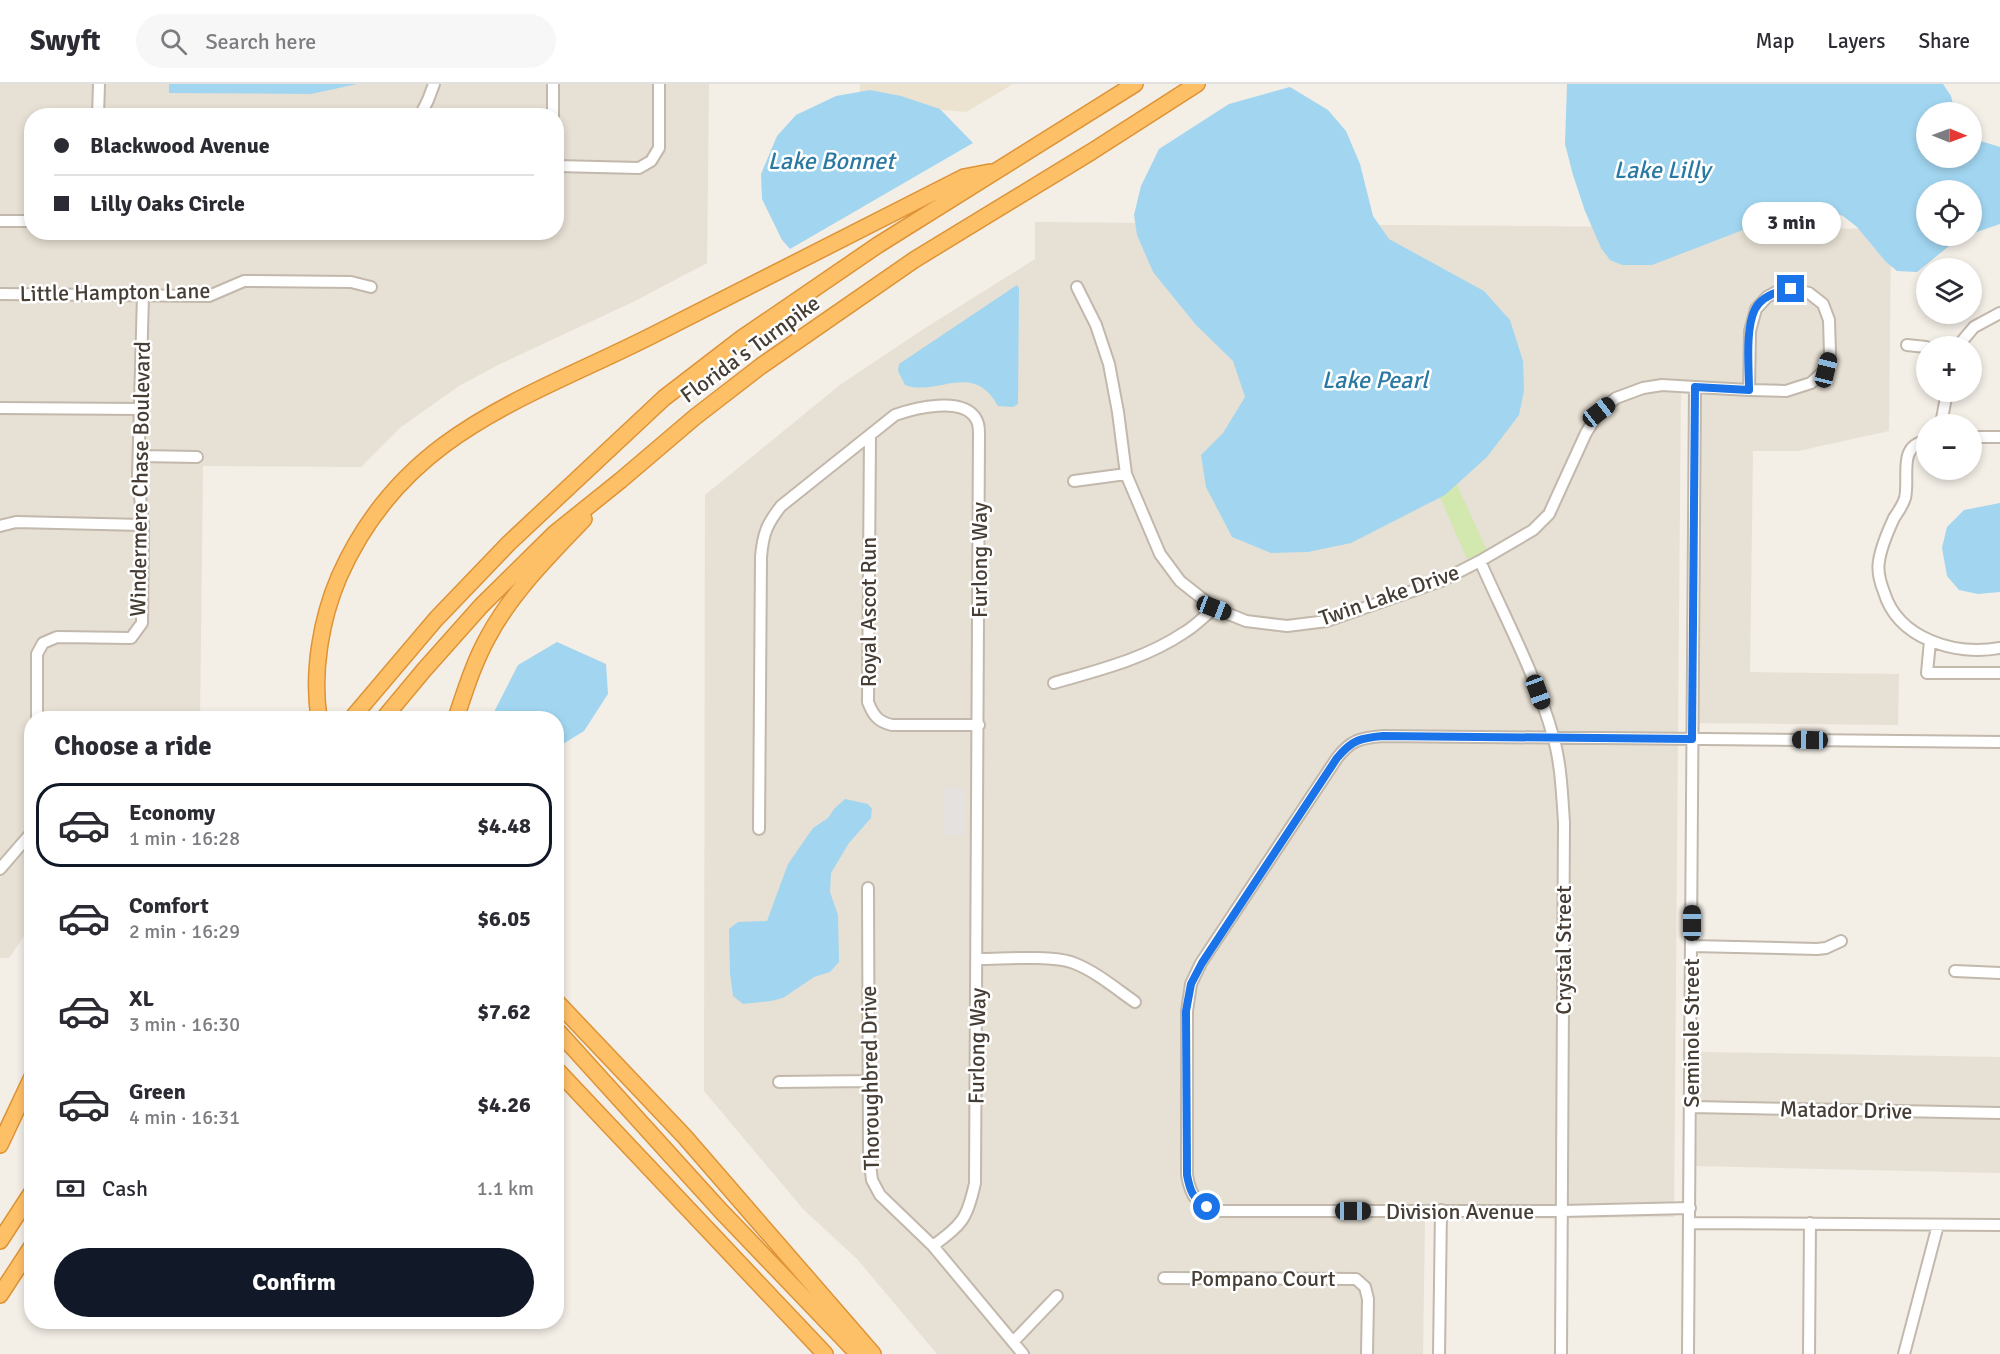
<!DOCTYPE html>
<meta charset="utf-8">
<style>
body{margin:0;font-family:Signika,sans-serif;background:#f7f7f7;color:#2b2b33;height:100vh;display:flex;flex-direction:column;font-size:22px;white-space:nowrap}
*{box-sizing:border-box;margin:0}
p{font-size:20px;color:#7c7c81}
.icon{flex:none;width:33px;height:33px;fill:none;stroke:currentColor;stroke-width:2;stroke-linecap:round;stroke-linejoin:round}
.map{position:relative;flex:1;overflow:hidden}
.details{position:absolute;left:24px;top:627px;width:540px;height:618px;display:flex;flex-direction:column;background:#fff;border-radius:24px;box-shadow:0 3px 9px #0003}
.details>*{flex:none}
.hud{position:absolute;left:24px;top:24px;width:540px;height:132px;border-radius:24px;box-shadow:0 3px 9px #0003;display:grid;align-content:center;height:132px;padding:0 30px;background:#fff}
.needle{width:39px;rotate:91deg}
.controls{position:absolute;left:1916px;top:18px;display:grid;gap:12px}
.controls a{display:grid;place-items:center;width:66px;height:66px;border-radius:50%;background:#fff;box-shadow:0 3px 9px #0003;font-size:30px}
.end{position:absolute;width:27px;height:27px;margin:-14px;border:8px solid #1a73e8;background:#fff;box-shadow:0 0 0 3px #fff}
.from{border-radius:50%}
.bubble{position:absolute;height:42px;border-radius:21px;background:#fff;box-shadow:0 3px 9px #0003;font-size:20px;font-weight:700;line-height:42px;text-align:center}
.car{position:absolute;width:18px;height:36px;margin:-18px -9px;border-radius:8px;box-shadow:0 0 4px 2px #0007;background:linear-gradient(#222 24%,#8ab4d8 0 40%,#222 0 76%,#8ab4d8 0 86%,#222 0)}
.hud b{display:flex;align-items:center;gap:21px;height:57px;font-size:22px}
.hud b+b{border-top:2px solid #e1e1e2}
.hud i{width:15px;height:15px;background:#2b2b33}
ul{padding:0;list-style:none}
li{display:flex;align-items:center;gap:18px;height:84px;margin:0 12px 9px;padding:0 18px;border:3px solid transparent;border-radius:24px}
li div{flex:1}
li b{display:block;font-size:22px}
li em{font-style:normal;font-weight:700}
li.current{border-color:#111827}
li>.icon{width:54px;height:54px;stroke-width:1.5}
h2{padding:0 30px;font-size:27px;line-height:72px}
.pay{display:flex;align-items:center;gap:15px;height:66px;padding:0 30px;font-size:22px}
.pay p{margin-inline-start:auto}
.primary-button{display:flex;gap:12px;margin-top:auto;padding:12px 30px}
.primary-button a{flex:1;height:69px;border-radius:36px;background:#111827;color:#fff;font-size:24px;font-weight:700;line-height:69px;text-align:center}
header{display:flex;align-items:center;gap:36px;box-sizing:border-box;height:84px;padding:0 30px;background:#fff;border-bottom:2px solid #e1e1e2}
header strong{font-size:28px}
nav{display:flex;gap:33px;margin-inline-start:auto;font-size:21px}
.search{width:420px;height:54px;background:#f7f7f7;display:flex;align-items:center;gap:15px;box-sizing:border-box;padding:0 21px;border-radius:33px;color:#7c7c81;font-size:22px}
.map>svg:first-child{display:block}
.residential{fill:#e7e0d4;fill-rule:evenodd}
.education{fill:#ece2d0}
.green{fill:#d2e8af}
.parking{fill:#e4e1de}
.water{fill:#a2d6f0}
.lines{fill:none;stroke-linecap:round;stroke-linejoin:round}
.minor-casing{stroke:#c2b8ac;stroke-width:14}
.highway-casing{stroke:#de9336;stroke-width:18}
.minor{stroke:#fff;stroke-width:10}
.highway{stroke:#fec067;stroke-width:15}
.route{stroke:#1a73e8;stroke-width:8}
.labels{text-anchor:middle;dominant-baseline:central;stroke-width:5;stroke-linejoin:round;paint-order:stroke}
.street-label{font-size:22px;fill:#463e35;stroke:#fff}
.water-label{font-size:24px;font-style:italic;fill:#2b79a2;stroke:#fff}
</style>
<header>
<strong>Swyft</strong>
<div class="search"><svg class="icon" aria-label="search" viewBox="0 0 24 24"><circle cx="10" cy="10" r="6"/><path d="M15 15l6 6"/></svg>Search here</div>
<nav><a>Map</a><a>Layers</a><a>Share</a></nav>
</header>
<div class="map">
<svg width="2000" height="1270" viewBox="0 0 2000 1270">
<rect width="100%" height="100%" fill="#f3eee6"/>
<!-- residential -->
<path class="residential" d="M0,0h709l-2,179 -72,38 -137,64 -39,21 -58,41 -40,40 -158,-1 -3,252h-168l-1,208 -22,32h-9zM32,32h524v116h-524z
M1035,138l856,7 -2,202 -91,20h-45l-3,221 149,2 -1,51 -206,-2 3,-342 -14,-1 -7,837 -249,3 -2,134h-486l-80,-95 -53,-49 -100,-119 1,-596 135,-110 82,-55 113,-71z
M1698,968l302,5v116l-304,-7z"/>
<!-- education -->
<path class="education" d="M860,0h153l-47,28 -107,-9z"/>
<!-- green -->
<path class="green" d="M1448,381l39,86 -20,8 -38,-87z"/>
<!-- parking -->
<path class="parking" d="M943,703l23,1 -1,47h-22z"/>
<!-- water -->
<path class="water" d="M169,0h188l-46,10 -142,-1z
M1567,0h376l8,12 4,16h-29v46h45v-20l29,9v77l-29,10v-44h-45v46h40l-7,2 -42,34 -20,-1 -11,-9 -29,-35 -14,-11 -19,-7 -29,1 -143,55h-30l-12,-5 -9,-12 -16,-37 -12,-36 -8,-31z
M1290,3l38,23 18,21 14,33 13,52 16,23 95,52 26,29 13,41 1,30 -5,24 -32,42 -42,38 -94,48 -43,9 -37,1 -39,-16 -26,-50 -5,-32 22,-22 22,-36 -12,-36 -37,-36 -43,-53 -16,-37 -3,-20 7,-29 18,-37 70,-45z
M870,6l31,6 39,13 33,34 -183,106 -8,-9 -20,-41 -1,-25 16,-38 19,-21 40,-19z
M1017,201l2,3 -1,116 -5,3 -15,-1c-25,-46 -61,-9 -93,-21l-7,-14 1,-7z
M2000,419v89l-22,2 -19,-4 -12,-14 -5,-28 5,-21 17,-17z
M557,558l49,22 2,30 -24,37 -26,16h-1l-1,-29h-61v-8l23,-45z
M845,715l23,5 4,5 -1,9 -22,25 -18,30 -1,19 8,23 1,47 -9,10 -16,5 -31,21 -12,3 -28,3 -10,-8 -3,-23 -1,-44 9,-7 29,-1 21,-57 25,-36 15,-10 6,-9z"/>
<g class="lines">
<!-- minor casing -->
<g class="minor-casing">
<path id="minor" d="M98,32l1,-32
M420,32l8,-16 6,-16
M553,32v-32
M556,82l83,2 12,-7 8,-13v-64
M0,137h32
M1077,203l19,38 13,39 9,48 8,62 34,80 20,27 34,27 32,13 41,5 40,-5 114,-40 39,-20 53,-31 16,-16 37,-81 13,-21 17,-14 27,-10 19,-3 33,2 54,3 37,1 25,-8 14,-13 5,-16 -1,-34 -6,-16 -14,-11 -18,-4 -11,1 -13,7 -11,12 -6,22 -1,59
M0,210l209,2 35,-15 107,1 20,5
M1907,261l19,2
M1958,262l16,-19 26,-14
M0,324l140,1
M1941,340l6,-32
M870,351l-2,267c5,13 10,20 24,23h87
M1971,353h29
M1926,357c-29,5 -16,36 -21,57 -2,7 -7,14 -11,20 -6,13 -13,29 -15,43 -2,11 1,21 5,31 14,47 71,64 116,56
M139,372l58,1
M1074,397l52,-7
M0,442l16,-4 127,3
M1480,477c25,57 56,114 73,175 8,27 9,58 11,86l-3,532
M1930,557l-3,32h73
M1054,599c45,-13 91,-24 131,-51 10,-6 20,-16 29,-24
M37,634v-64l6,-11 14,-6 74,1 11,-15 1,-98 -5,-48 5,-182
M759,745l2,-272c2,-24 6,-33 20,-51l114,-91c20,-7 68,-19 81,4 2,3 3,9 3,14l-4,750c-8,37 -13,41 -42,63
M0,785l32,-37
M868,804l1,268 3,24 8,15 53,51 90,108
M1692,862l125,3 9,-1 15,-7
M978,875c26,0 70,-4 93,3 23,8 44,26 64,40
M1955,887l45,2
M779,998l89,-1
M1691,1023l309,6
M1690,1124l-128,3h-341c-23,-6 -30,-12 -34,-36v-164l4,-27 10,-21 136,-205c14,-18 23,-20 46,-22l617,6
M1690,1139l310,2
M1164,1194l192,1 9,8 3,12 -1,55
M1013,1258l44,-46
M1439,1270l2,-144
M1688,1270l7,-967
M1809,1270l1,-131
M1904,1270l34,-129"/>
</g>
<!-- highway casing -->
<g class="highway-casing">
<path id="highway" d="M319,634c-7,-46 2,-99 20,-141 65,-148 192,-179 322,-246 101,-52 202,-103 303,-154l26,-5
M352,634l84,-99 73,-76 155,-145 78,-60 136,-93 257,-161
M384,634l40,-48 57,-64 74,-73 66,-53 74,-63 66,-51 153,-106 177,-108 106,-68
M456,634c9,-27 18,-56 32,-81 24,-45 61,-81 96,-118
M556,917l129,136 188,217
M556,945l165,182 137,143
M556,985l269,285
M0,1061l32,-68
M0,1157l32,-49
M0,1211l32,-49"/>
</g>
<!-- minor -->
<use href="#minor" class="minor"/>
<!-- highway -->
<use href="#highway" class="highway"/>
</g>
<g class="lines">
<!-- route -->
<path class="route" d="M1207,1123c-14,-8 -17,-16 -20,-32l-1,-164 5,-27 11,-21 135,-205c15,-18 23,-20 46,-22l309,3 3,-352 54,3c0,-22 -4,-61 6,-81 7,-13 23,-18 36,-20"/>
</g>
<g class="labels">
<!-- street labels -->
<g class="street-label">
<text transform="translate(115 208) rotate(-1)">Little Hampton Lane</text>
<text transform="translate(750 265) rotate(-36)">Florida's Turnpike</text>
<text transform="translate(140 395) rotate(-89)">Windermere Chase Boulevard</text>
<text transform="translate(979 476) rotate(-90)">Furlong Way</text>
<text transform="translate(1389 511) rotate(-19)">Twin Lake Drive</text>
<text transform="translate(868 528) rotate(-90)">Royal Ascot Run</text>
<text transform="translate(1563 866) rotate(-90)">Crystal Street</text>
<text transform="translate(1691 949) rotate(-90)">Seminole Street</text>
<text transform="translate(977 962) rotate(-89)">Furlong Way</text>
<text transform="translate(870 994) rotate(-91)">Thoroughbred Drive</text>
<text transform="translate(1846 1026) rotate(1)">Matador Drive</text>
<text x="1460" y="1127">Division Avenue</text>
<text x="1263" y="1194">Pompano Court</text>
</g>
<!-- water labels -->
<g class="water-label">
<text x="831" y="77">Lake Bonnet</text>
<text x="1662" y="86">Lake Lilly</text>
<text x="1375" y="296">Lake Pearl</text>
</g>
</g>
</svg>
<div class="controls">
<a><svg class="needle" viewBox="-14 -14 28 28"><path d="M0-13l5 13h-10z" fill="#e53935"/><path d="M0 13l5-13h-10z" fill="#7c7c81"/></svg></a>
<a><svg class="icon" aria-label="locate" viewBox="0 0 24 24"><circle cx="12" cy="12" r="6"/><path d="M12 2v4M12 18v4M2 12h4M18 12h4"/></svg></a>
<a><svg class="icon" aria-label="layers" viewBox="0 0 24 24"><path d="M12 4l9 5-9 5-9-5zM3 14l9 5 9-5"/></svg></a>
<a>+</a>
<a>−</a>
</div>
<i class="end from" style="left:1207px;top:1123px"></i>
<i class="end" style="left:1791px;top:205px"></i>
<div class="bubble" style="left:1742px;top:118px;width:99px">3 min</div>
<i class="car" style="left:1826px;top:286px;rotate:14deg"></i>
<i class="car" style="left:1599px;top:328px;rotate:52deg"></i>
<i class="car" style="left:1214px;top:524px;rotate:111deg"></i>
<i class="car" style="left:1538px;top:608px;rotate:160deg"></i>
<i class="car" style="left:1810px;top:656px;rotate:271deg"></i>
<i class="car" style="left:1692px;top:839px;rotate:0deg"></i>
<i class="car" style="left:1353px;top:1127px;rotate:90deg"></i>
<div class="hud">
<b><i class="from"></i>Blackwood Avenue</b>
<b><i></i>Lilly Oaks Circle</b>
</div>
<section class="details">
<h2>Choose a ride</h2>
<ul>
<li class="current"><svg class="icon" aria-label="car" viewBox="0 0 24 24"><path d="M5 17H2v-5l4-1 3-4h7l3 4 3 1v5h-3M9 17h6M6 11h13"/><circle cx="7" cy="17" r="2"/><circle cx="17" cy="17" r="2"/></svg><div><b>Economy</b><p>1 min · 16:28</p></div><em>$4.48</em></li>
<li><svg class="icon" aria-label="car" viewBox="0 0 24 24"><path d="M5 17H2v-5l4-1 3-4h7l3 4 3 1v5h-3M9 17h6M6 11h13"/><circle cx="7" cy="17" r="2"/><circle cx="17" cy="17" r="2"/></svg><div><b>Comfort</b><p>2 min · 16:29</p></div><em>$6.05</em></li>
<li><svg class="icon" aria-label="car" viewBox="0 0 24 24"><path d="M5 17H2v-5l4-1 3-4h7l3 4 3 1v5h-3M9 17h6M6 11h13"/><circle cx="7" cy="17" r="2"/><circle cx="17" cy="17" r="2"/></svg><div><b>XL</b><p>3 min · 16:30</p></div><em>$7.62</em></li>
<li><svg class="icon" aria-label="car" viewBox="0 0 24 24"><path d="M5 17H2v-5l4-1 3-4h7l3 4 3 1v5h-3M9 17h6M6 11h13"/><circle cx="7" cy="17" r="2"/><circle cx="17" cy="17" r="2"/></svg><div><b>Green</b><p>4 min · 16:31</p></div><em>$4.26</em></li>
</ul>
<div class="pay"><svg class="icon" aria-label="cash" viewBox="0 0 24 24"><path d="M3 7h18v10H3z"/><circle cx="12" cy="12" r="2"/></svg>Cash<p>1.1 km</p></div>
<div class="primary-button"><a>Confirm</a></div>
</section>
</div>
